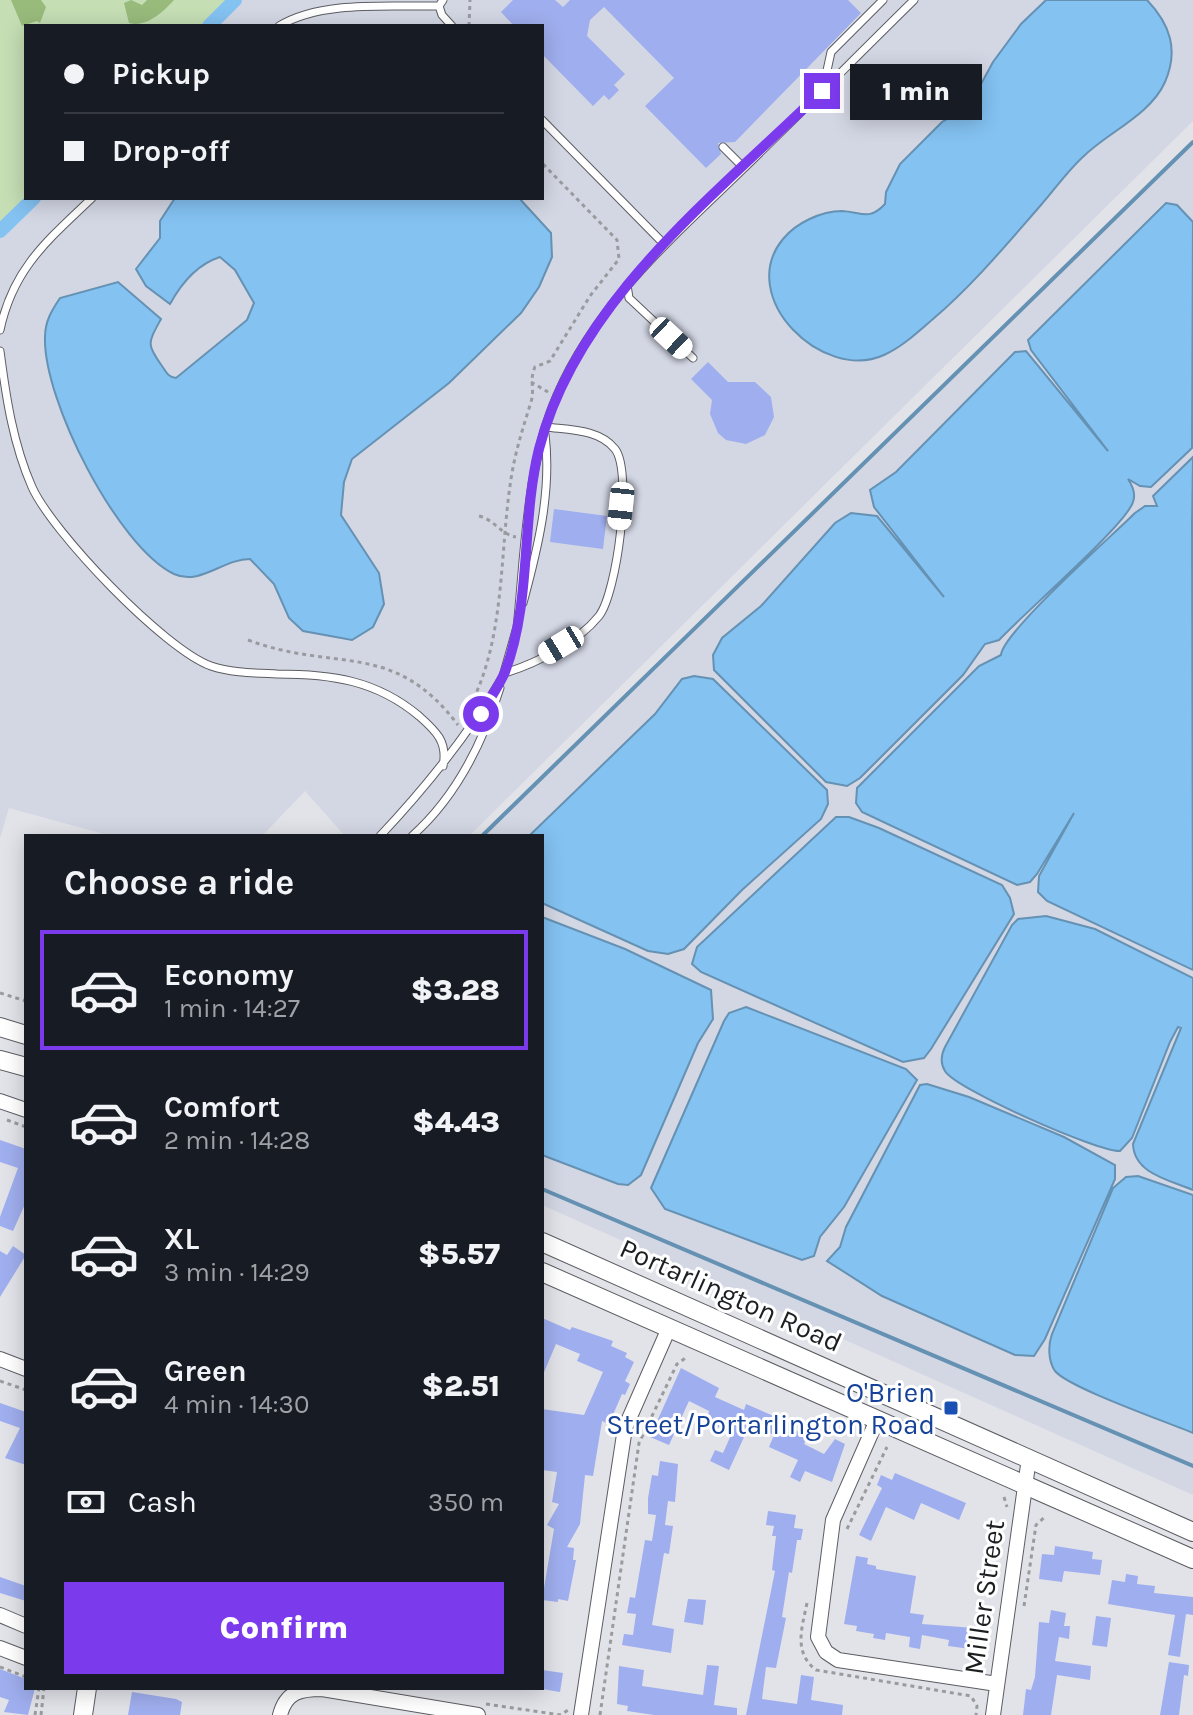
<!DOCTYPE html>
<meta charset="utf-8">
<style>
body{margin:0;font-family:Karla,sans-serif;background:#242831;color:#f1f3f6;height:100vh;display:flex;flex-direction:column;font-size:30px;white-space:nowrap}
*{box-sizing:border-box;margin:0}
p{font-size:26px;color:#9ea1a6}
.icon{flex:none;width:44px;height:44px;fill:none;stroke:currentColor;stroke-width:2;stroke-linecap:round;stroke-linejoin:round}
.map{position:relative;flex:1;overflow:hidden}
.drawer{position:absolute;left:24px;top:834px;width:520px;height:856px;display:flex;flex-direction:column;background:#171b24;border-radius:0px;box-shadow:0 4px 20px #0003}
.drawer>*{flex:none}
.top-card{position:absolute;left:24px;top:24px;width:520px;height:176px;border-radius:0px;box-shadow:0 4px 20px #0003;display:grid;align-content:center;height:176px;padding:0 40px;background:#171b24}
.end{position:absolute;width:36px;height:36px;margin:-18px;border:10px solid #7c3aed;background:#fff;box-shadow:0 0 0 4px #fff}
.from{border-radius:50%}
.bubble{position:absolute;height:56px;border-radius:0px;background:#171b24;box-shadow:0 4px 20px #0003;font-size:26px;font-weight:800;line-height:56px;text-align:center}
.car{position:absolute;width:24px;height:48px;margin:-24px -12px;border-radius:10px;box-shadow:0 0 6px 2px #0007;background:linear-gradient(#fff 24%,#345 0 40%,#fff 0 76%,#345 0 86%,#fff 0)}
.top-card b{display:flex;align-items:center;gap:28px;height:76px;font-size:30px}
.top-card b+b{border-top:2px solid #363941}
.top-card i{width:20px;height:20px;background:#f1f3f6}
ul{padding:0;list-style:none}
li{display:flex;align-items:center;gap:24px;height:120px;margin:0 16px 12px;padding:0 24px;border:4px solid transparent;border-radius:0px}
li div{flex:1}
li b{display:block;font-size:30px}
li em{font-style:normal;font-weight:800}
li.active{border-color:#7c3aed}
li>.icon{width:72px;height:72px;stroke-width:1.5}
h2{padding:0 40px;font-size:36px;line-height:96px}
.pay{display:flex;align-items:center;gap:20px;height:88px;padding:0 40px;font-size:30px}
.pay p{margin-inline-start:auto}
.cta{display:flex;gap:16px;margin-top:auto;padding:16px 40px}
.cta a{flex:1;height:92px;border-radius:0px;background:#7c3aed;color:#fff;font-size:32px;font-weight:800;line-height:92px;text-align:center}
.map>svg:first-child{display:block}
.built{fill:#d3d7e4}
.green{fill:#c5deb4}
.forest{fill:#98bb7c}
.water{fill:#84c2f2;stroke:#6591b3;stroke-width:2}
.lines{fill:none;stroke-linecap:round;stroke-linejoin:round}
.stream{stroke:#6591b3;stroke-width:4}
.canal{stroke:#84c2f2;stroke-width:14}
.building{fill:#9faeee}
.lane-casing{stroke:#5c5d62;stroke-width:9}
.street-casing{stroke:#5c5d62;stroke-width:16}
.secondary-casing{stroke:#5c5d62;stroke-width:20}
.path{stroke:#9a9b9f;stroke-width:3;stroke-dasharray:4 4;stroke-linecap:butt}
.lane{stroke:#fff;stroke-width:7}
.street{stroke:#fff;stroke-width:14}
.secondary{stroke:#fff;stroke-width:18}
.route{stroke:#7c3aed;stroke-width:10}
.transit-dot{fill:#1a4fb4;stroke:#fff;stroke-width:3}
.labels{text-anchor:middle;dominant-baseline:central;stroke-width:6;stroke-linejoin:round;paint-order:stroke}
.street-label{font-size:28px;fill:#1d1e20;stroke:#fff}
.transit-label{font-size:28px;fill:#164399;stroke:#fff;text-anchor:end}
</style>
<div class="map">
<svg width="1193" height="1715" viewBox="0 0 1193 1715">
<rect width="100%" height="100%" fill="#e2e3e9"/>
<!-- built -->
<path class="built" d="M229,0h964v121l-724,715h-124l-40,-45 -43,45h-151l-102,-28 -9,30v-615l26,-25h516v-172h-340z
M1193,141v1354l-651,-290v-369h-60z"/>
<!-- green -->
<path class="green" d="M0,0h229l-27,26h-176v172l-26,25z"/>
<!-- forest -->
<path class="forest" d="M11,0h30l5,7 -6,16 -3,-2 -15,5z
M131,0l11,5 5,-5h27c-11,12 -28,28 -45,23l-5,-20z"/>
<!-- water -->
<path class="water" d="M1046,0h101c23,24 32,50 18,82 -14,32 -56,50 -80,73 -16,14 -30,34 -44,50 -35,40 -68,80 -108,114 -15,13 -31,28 -49,36 -61,28 -149,-58 -101,-116 13,-16 38,-28 59,-28 20,1 27,10 43,-7l1,-12 14,-28 42,-42 27,-16 24,-44 28,-38z
M175,198h344l32,35 1,24 -13,30 -18,26 -72,70 -97,76 -8,23 -3,33 38,58 5,31 -11,23 -21,13 -49,-9 -14,-13 -15,-34 -24,-25c-27,0 -50,27 -76,15 -57,-28 -131,-174 -129,-237 0,-16 7,-27 15,-39l58,-16 43,37c-13,24 -15,25 1,47 5,7 5,10 14,12l71,-58 7,-17 -19,-33 -15,-13c-22,7 -39,27 -50,47l-24,-18 -10,-17 24,-31v-17z
M1166,203l11,2 16,17 -1,226 -41,39 -11,-1 -12,-7c4,6 8,15 5,23 -7,23 -111,113 -134,138l-14,4 -22,31 -103,103 -13,8 -21,-4 -112,-112 -1,-15 9,-17 39,-32 74,-83 16,-10 26,3 67,81 -70,-90 -4,-17 26,-18 119,-120 11,-1 82,100 -77,-101 -3,-10z
M1193,457l-1,67 1,446 -146,-69 -9,-9 1,-16 35,-63 -37,61 -7,8 -13,3 -155,-73 -6,-9 1,-15 122,-122 22,-11c1,-22 112,-120 134,-142l10,-7h12l-4,-10z
M694,676l19,3 114,111 1,14 -7,15 -79,71 -58,59 -16,5 -20,-3 -106,-48v-67h-13l126,-122 27,-35z
M836,817h13l30,11 123,57 8,13 4,16 -83,135 -7,9 -21,4 -202,-90 -9,-8 5,-17z
M1046,916l49,13 98,49v212c-23,-10 -59,-16 -60,-46l48,-116 -3,-1 -8,15 -38,96 -12,13c-22,1 -165,-62 -175,-80 -5,-8 -4,-16 0,-24l67,-122 6,-6z
M542,917l83,32 86,41 2,29 -15,24 -57,132 -13,10 -10,-1 -76,-29z
M746,1007l160,62 11,11 -73,127 -24,30 -6,19 -12,4 -137,-51 -14,-21 73,-167 5,-8z
M927,1084l42,13 95,40 51,28v14l-70,160 -11,17 -19,-1 -133,-59 -55,-35 13,-14 6,-20 74,-142z
M1138,1176l55,19v238c-26,-11 -124,-45 -138,-62 -7,-10 -7,-26 -3,-37l61,-146 13,-11z"/>
<g class="lines">
<!-- stream -->
<path class="stream" d="M482,836l711,-694
M542,1189l651,277"/>
<!-- canal -->
<path class="canal" d="M209,26l26,-26
M0,231l34,-33"/>
</g>
<!-- building -->
<path class="building" d="M513,0h42l8,7 7,-7h278l13,13 -126,129 -17,1 3,11 -15,14 -61,-62 29,-28 -70,-71 -14,13 -3,16 38,38 -11,11 5,5 -10,10 -5,-5 -11,11 -51,-52v-28h-28l-13,-14z
M708,362l20,20h27l16,15 3,20 -9,18 -19,9 -20,-4 -8,-7 -8,-19 2,-14 -21,-21z
M554,509l53,7 -4,33 -53,-7z
M0,1140l26,9v53l-13,29 -13,-5v-9l18,-49 -18,-6z
M13,1246l13,9 -26,42v-46l7,4z
M542,1318l28,12 2,-3 41,14 -2,5 16,7 -2,4 9,5 -9,19 5,3 -5,11 -3,-1 -13,30 -7,-3 -9,55 -8,-1 -5,49 -13,23 7,1 -1,12h3l-8,41 -10,-2v3l-16,-2 12,-71 -7,-4 12,-21 -7,-2 5,-30 -15,-2v-61l42,6 19,-43 -26,-11 3,-7 -24,-10 -14,33z
M681,1368l38,20 -4,9 29,13 2,-6 44,19 -2,4 20,9 -4,8 20,10 11,-15 10,5 -13,38 -27,-11 -5,11 -10,-5 8,-17 -29,-13 5,-12 -24,-11 -21,46 -19,-9 5,-11 8,3 9,-20 -25,-11 2,-11 -20,-10 -20,44 -19,-8z
M0,1403l26,9v53l-21,-7 15,-30 -20,-7z
M660,1461l18,3 -3,38 -7,-1 -3,24 8,1 -4,28 -5,-1 -12,72 22,4 -3,24 -49,-8 2,-11 9,1 3,-21 -9,-1 3,-16 5,1 10,-58 7,1 4,-26 -8,-1v-16l4,-23 6,1z
M895,1473l71,30 -7,17 -38,-17 -7,17 -28,-13 -15,34 -12,-6 23,-47 -5,-3 4,-10 11,5z
M768,1511l28,4 -2,13 9,1 -2,11h-4l-5,33 -3,-1 -7,45 4,1 -10,50 -10,-1 -4,32 35,5 4,-29 13,2 -3,23 32,5 -1,10h-96l29,-144 -3,-1 4,-34h-4l2,-10 -8,-1z
M1055,1546l38,6 -1,7 10,1 -2,15 -36,-4 -2,11 -23,-3 3,-25 12,1z
M856,1556l12,2 -1,6 9,2v3l40,7 -6,37 14,2 -2,9 52,4 -3,21 -23,-3 1,-6 -27,-5 -2,14 -11,-2 1,-10 -24,-4 -1,7 -12,-2 1,-4 -18,-3 1,-5 -13,-2z
M1126,1574l12,2 -1,8 18,2 -1,7 39,4v18l-7,-1 -6,43 -12,-2 7,-40 -67,-11 4,-24 13,2z
M0,1577l26,9v15l-26,-8z
M688,1599l18,1 -3,25 -19,-3z
M1051,1610l15,3 -2,13h6l-1,13 -10,-2 -4,24 36,5 -1,14 -33,-5 -6,40h-28l3,-26 5,1 4,-13 4,-55 10,1z
M1096,1616l15,2 -4,29 -15,-2z
M1169,1662l20,3 -1,11 -4,-1 -5,40h-19z
M707,1665l12,1 -5,39 23,3v7h-83l-27,-4 1,-5 -11,-2 2,-38 25,4 -2,16 61,9z
M0,1669l26,10v9h9l-7,27 -24,-3 5,-12 -9,-3z
M542,1670l21,3 -3,19 -18,-3z
M132,1692l44,7 6,3 -2,13h-52z"/>
<g class="lines">
<!-- lane casing -->
<g class="lane-casing">
<path id="lane" d="M443,0l-4,6 3,9 10,11
M279,26c43,-26 110,-19 160,-20
M823,89l8,-37 52,-52
M542,120l122,124
M723,147l21,21
M627,285l2,13 64,60
M0,330c13,-62 48,-90 92,-132
M0,351c6,46 13,93 32,136 20,45 132,162 179,179 20,7 45,7 66,8 54,0 99,6 142,42 17,15 29,26 24,50
M523,603c15,-55 29,-112 22,-169
M517,628c8,-77 9,-162 40,-233 40,-92 113,-155 184,-224 58,-56 115,-114 173,-171
M503,676l14,-49
M380,836c48,-51 89,-102 125,-163 32,-10 72,-30 94,-57 18,-23 34,-144 16,-167 -16,-20 -46,-19 -69,-22
M412,836c43,-38 71,-94 88,-148"/>
</g>
<!-- street casing -->
<g class="street-casing">
<path id="street" d="M0,1101l26,9
M0,1359l26,10
M877,1420l-44,100 -15,117 8,15 12,8 159,24
M0,1615l26,11
M0,1648l26,10
M280,1715c6,-23 20,-26 42,-26l156,26
M581,1715l44,-287 44,-100
M993,1715l36,-257"/>
</g>
<!-- secondary casing -->
<g class="secondary-casing">
<path id="secondary" d="M0,1027l26,8
M0,1060l26,7
M542,1242l651,290
M542,1272l651,287
M83,1715l4,-27"/>
</g>
<!-- path -->
<path class="path" d="M469,26l1,-26
M531,382l17,10
M479,516c16,4 21,18 37,21
M248,640c88,33 145,-1 210,85
M466,713c40,-68 33,-158 45,-234 4,-27 12,-51 20,-77 4,-13 -2,-22 4,-35l15,-6 40,-65 29,-37 -2,-19 -75,-77
M0,993l26,8
M7,1120l19,7
M0,1381l26,9
M1004,1497l3,10
M847,1529l40,-82
M807,1603c-5,25 -14,49 9,67l155,26 6,10 -1,9
M1024,1606l12,-81 10,-9
M0,1667l26,10
M974,1667l12,-10
M486,1704l75,11 7,-5
M35,1715l4,-27
M41,1715l3,-27
M600,1715l39,-272 38,-79 10,-7"/>
<!-- lane -->
<use href="#lane" class="lane"/>
<!-- street -->
<use href="#street" class="street"/>
<!-- secondary -->
<use href="#secondary" class="secondary"/>
</g>
<g class="lines">
<!-- route -->
<path class="route" d="M481,714c8,-14 18,-28 24,-42 27,-71 16,-151 34,-223 38,-149 177,-254 283,-358"/>
</g>
<!-- markers -->
<rect class="transit-dot" x="943" y="1400" width="16" height="16" rx="4"/>
<g class="labels">
<!-- street labels -->
<g class="street-label">
<text transform="translate(731 1295) rotate(24)">Portarlington Road</text>
<text transform="translate(984 1597) rotate(-82)">Miller Street</text>
</g>
<!-- transit labels -->
<g class="transit-label">
<text x="935" y="1392">O'Brien<tspan x="935" dy="32">Street/Portarlington Road</tspan></text>
</g>
</g>
</svg>
<i class="end from" style="left:481px;top:714px"></i>
<i class="end" style="left:822px;top:91px"></i>
<div class="bubble" style="left:850px;top:64px;width:132px">1 min</div>
<i class="car" style="left:671px;top:338px;rotate:133deg"></i>
<i class="car" style="left:621px;top:506px;rotate:186deg"></i>
<i class="car" style="left:561px;top:645px;rotate:239deg"></i>
<div class="top-card">
<b><i class="from"></i>Pickup</b>
<b><i></i>Drop-off</b>
</div>
<section class="drawer">
<h2>Choose a ride</h2>
<ul>
<li class="active"><svg class="icon" aria-label="car" viewBox="0 0 24 24"><path d="M5 17H2v-5l4-1 3-4h7l3 4 3 1v5h-3M9 17h6M6 11h13"/><circle cx="7" cy="17" r="2"/><circle cx="17" cy="17" r="2"/></svg><div><b>Economy</b><p>1 min · 14:27</p></div><em>$3.28</em></li>
<li><svg class="icon" aria-label="car" viewBox="0 0 24 24"><path d="M5 17H2v-5l4-1 3-4h7l3 4 3 1v5h-3M9 17h6M6 11h13"/><circle cx="7" cy="17" r="2"/><circle cx="17" cy="17" r="2"/></svg><div><b>Comfort</b><p>2 min · 14:28</p></div><em>$4.43</em></li>
<li><svg class="icon" aria-label="car" viewBox="0 0 24 24"><path d="M5 17H2v-5l4-1 3-4h7l3 4 3 1v5h-3M9 17h6M6 11h13"/><circle cx="7" cy="17" r="2"/><circle cx="17" cy="17" r="2"/></svg><div><b>XL</b><p>3 min · 14:29</p></div><em>$5.57</em></li>
<li><svg class="icon" aria-label="car" viewBox="0 0 24 24"><path d="M5 17H2v-5l4-1 3-4h7l3 4 3 1v5h-3M9 17h6M6 11h13"/><circle cx="7" cy="17" r="2"/><circle cx="17" cy="17" r="2"/></svg><div><b>Green</b><p>4 min · 14:30</p></div><em>$2.51</em></li>
</ul>
<div class="pay"><svg class="icon" aria-label="cash" viewBox="0 0 24 24"><path d="M3 7h18v10H3z"/><circle cx="12" cy="12" r="2"/></svg>Cash<p>350 m</p></div>
<div class="cta"><a>Confirm</a></div>
</section>
</div>
